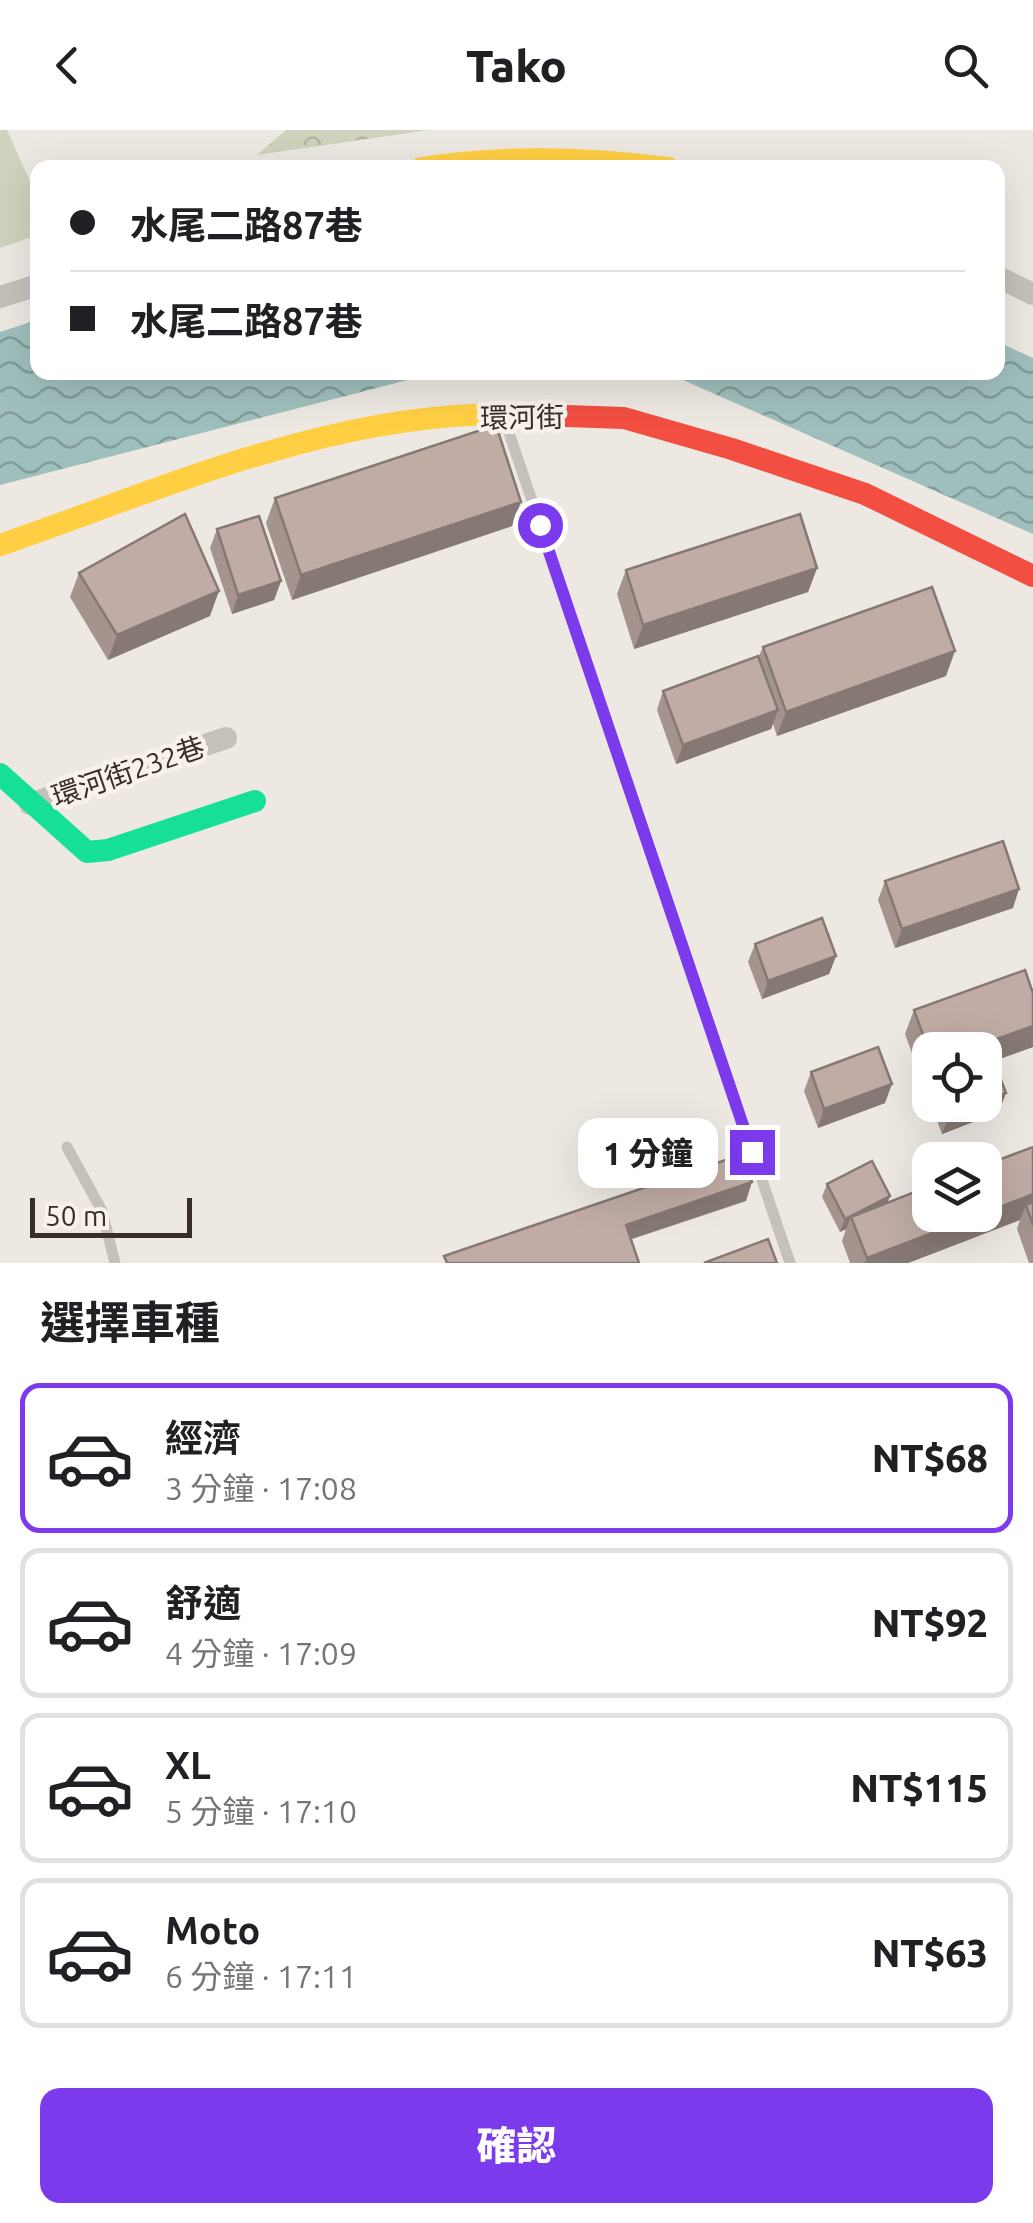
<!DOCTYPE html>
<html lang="zh-TW">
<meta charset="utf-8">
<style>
body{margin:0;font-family:Ubuntu,"Noto Sans TC",sans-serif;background:#f6f6f6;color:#202124;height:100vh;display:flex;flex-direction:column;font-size:38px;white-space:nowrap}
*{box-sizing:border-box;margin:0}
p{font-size:32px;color:#757577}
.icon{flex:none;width:55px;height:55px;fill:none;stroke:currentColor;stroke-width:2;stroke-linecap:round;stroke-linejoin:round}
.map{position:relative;height:1133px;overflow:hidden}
.details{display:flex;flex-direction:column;background:#fff;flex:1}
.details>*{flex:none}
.guide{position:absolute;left:30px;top:30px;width:975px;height:220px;border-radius:20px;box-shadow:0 10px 40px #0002;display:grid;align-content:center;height:220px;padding:0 40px;background:#fff}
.controls{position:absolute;left:912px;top:902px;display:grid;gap:20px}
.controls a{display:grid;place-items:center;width:90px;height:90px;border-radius:20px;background:#fff;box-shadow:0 10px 40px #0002;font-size:50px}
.scale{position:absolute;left:30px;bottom:25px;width:162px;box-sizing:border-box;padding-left:10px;border:5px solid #372d29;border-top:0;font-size:28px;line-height:35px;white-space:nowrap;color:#372d29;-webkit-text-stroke:8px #f9f2ea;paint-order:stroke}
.end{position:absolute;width:45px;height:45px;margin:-22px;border:12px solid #7c3aed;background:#fff;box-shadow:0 0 0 5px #fff}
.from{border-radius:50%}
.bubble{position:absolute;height:70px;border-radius:20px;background:#fff;box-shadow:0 10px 40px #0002;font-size:32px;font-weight:800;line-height:70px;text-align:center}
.guide b{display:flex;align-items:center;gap:35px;height:95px;font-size:38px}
.guide b+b{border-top:2px solid #e0e0e0}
.guide i{width:25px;height:25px;background:#202124}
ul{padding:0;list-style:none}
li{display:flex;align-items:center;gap:30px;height:150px;margin:0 20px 15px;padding:0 20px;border:5px solid #e0e0e0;border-radius:20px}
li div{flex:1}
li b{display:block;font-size:38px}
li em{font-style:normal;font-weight:800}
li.on{border-color:#7c3aed}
li>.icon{width:90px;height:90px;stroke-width:1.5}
h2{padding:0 40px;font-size:45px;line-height:120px}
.cta{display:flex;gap:20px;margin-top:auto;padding:20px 40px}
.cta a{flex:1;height:115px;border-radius:20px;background:#7c3aed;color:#fff;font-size:40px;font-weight:800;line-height:115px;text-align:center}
header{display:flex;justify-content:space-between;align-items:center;height:130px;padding:0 40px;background:#fff;font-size:45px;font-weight:800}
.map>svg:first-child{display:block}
.green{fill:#cfd2bd}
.forest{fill:url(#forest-crowns)}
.water{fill:url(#water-waves)}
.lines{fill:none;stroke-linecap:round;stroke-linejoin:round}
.lane{stroke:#c6c0bb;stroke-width:11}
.street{stroke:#c6c0bb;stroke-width:22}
.fast{stroke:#16e098;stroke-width:22}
.slow{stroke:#ffcf43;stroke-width:22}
.jam{stroke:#f24e42;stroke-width:22}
.wall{fill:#a5948e}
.shaded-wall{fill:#867874}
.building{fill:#c0aca5;stroke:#867874;stroke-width:2.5}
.route{stroke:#7c3aed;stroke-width:12}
.labels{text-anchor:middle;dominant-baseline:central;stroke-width:9;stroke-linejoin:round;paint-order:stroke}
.street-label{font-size:28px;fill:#372d29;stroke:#f9f2ea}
</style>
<header><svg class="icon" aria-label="back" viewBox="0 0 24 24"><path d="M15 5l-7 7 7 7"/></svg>Tako<svg class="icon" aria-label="search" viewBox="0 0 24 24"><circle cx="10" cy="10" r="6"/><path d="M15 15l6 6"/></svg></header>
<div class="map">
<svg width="1033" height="1133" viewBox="0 0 1033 1133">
<defs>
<pattern id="forest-crowns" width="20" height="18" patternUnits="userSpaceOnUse" patternTransform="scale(2.5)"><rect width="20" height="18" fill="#cfd2bd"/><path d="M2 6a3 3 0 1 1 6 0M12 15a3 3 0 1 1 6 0" fill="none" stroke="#b2b5a2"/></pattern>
<pattern id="water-waves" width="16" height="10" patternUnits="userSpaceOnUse" patternTransform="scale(2.5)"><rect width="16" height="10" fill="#9fbfbd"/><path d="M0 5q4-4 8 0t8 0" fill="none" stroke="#829c9a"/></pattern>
</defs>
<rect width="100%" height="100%" fill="#ede8e2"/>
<!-- green -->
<path class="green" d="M0,0h7l30,67v38l-37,13z"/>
<!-- forest -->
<path class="forest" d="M286,0h143l-172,25z"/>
<!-- water -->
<path class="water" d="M37,190l1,52 397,1 -435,112v-153z
M998,212l35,16v176l-366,-161 331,-1z"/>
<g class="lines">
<!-- lane -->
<path class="lane" d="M504,288l286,845
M67,1017l35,64 13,52"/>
<!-- street -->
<path class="street" d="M998,147l35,17
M0,167l38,-12
M30,674l196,-66"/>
<!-- fast -->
<path class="fast" d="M0,644l87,78 21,-2 147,-49"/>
<!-- slow -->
<path class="slow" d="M421,38c83,-13 164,-11 247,0
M0,415c165,-57 332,-133 510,-131"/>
<!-- jam -->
<path class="jam" d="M510,284l114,4 108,31 133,45 168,82"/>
</g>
<!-- wall -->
<path class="wall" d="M275,368l237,28 -220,74 -26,-77z
M217,399l64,52 -7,19 -42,14 -22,-66z
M817,438l-9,24 -174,57 -17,-55 9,-24z
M79,443l131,43 -102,44 -38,-63z
M763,517l183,29 -169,60 -4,-12 -2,5 -95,35 -19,-54 6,-19 95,-33z
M885,751l128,27 -118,40 -17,-48z
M755,814l81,12 -7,18 -67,25 -14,-37z
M1033,863v54l-39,14 5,51 -57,22 -11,-29h54l-55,-55v34l-6,2 -19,-52 9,-24z
M811,942l74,31 -67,25 -14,-37z
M1033,1017v116h-4l-12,-34 3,-9 -112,43h-58l-8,-22 4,-12 -6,3 -18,-35 5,-13 63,12 -3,7z"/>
<!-- shaded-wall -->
<path class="shaded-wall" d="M521,372l-9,24 -220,74 9,-25z
M817,438l-9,24 -174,57 9,-24z
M281,451l-7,19 -42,14 6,-19z
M219,461l-9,25 -102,44 9,-25z
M955,521l-9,25 -169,60 9,-24z
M778,580l-7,19 -95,35 7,-19z
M1019,759l-6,19 -118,40 7,-19z
M836,826l-7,18 -67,25 6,-18z
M1033,896v21l-48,17v-14h-19z
M930,939v15l-6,2z
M892,954l-7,19 -67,25 6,-19z
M1006,963l-7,19 -57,22 7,-19 25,-10h11v-4z
M752,1052l-6,19 -126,42 6,-18z
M1033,1064v21l-7,-10 -6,15 -112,43h-43l2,-5 112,-43h6v-2z
M890,1066l-5,12 -34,9 -5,12 -6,3 5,-13z"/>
<!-- building -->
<path class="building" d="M496,295l25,77 -220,73 -26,-77z
M185,384l34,77 -102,44 -38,-62z
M800,384l17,54 -174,57 -17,-55z
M259,386l22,65 -43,14 -21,-66z
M932,457l23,64 -169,61 -23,-65z
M758,526l20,54 -95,35 -20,-54z
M1003,711l16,48 -117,40 -17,-48z
M822,788l14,38 -68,25 -13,-37z
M1025,840l8,23v33l-67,24h-36v4l-16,-44z
M878,917l14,37 -68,25 -13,-37z
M992,926l14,37 -21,8v-42z
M945,975h29l-25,10z
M1033,1017v47l-48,19v-48z
M743,1024l9,28 -126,43 13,38h-192l-3,-7z
M872,1031l18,35 -45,23 -18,-35z
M930,1056v29h49l-112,43 -16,-41z
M1033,1072v23l-7,-20z
M768,1109l9,24h-73z"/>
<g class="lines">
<!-- route -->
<path class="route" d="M540,395l212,627"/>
</g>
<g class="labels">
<!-- street labels -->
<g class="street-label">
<text transform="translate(522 287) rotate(-1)">環河街</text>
<text transform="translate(128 641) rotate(-19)">環河街232巷</text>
</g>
</g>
</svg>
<div class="controls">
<a><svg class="icon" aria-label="locate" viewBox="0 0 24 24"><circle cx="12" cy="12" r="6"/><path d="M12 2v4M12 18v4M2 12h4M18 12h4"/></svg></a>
<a><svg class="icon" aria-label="layers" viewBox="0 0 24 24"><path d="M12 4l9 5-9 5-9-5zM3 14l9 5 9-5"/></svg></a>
</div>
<div class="scale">50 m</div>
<i class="end from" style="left:540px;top:395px"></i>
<i class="end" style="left:752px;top:1022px"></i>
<div class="bubble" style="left:578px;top:988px;width:140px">1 分鐘</div>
<div class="guide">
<b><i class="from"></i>水尾二路87巷</b>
<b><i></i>水尾二路87巷</b>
</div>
</div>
<section class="details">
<h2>選擇車種</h2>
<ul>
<li class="on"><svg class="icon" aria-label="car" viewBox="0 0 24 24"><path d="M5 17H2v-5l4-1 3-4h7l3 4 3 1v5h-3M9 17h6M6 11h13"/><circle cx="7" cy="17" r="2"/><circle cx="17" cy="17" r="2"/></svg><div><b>經濟</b><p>3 分鐘 · 17:08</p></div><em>NT$68</em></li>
<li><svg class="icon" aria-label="car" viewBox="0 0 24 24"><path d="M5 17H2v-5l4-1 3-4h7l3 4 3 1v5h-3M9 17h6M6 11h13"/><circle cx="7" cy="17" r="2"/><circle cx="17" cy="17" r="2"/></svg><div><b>舒適</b><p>4 分鐘 · 17:09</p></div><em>NT$92</em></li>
<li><svg class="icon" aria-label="car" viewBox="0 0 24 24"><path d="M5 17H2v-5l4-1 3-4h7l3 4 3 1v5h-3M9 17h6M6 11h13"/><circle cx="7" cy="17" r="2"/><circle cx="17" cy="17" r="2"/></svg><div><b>XL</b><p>5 分鐘 · 17:10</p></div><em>NT$115</em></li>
<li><svg class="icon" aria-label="car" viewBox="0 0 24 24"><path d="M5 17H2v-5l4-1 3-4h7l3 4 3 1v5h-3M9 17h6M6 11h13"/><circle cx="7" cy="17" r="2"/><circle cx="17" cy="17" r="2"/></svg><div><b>Moto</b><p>6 分鐘 · 17:11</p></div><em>NT$63</em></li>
</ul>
<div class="cta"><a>確認</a></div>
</section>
